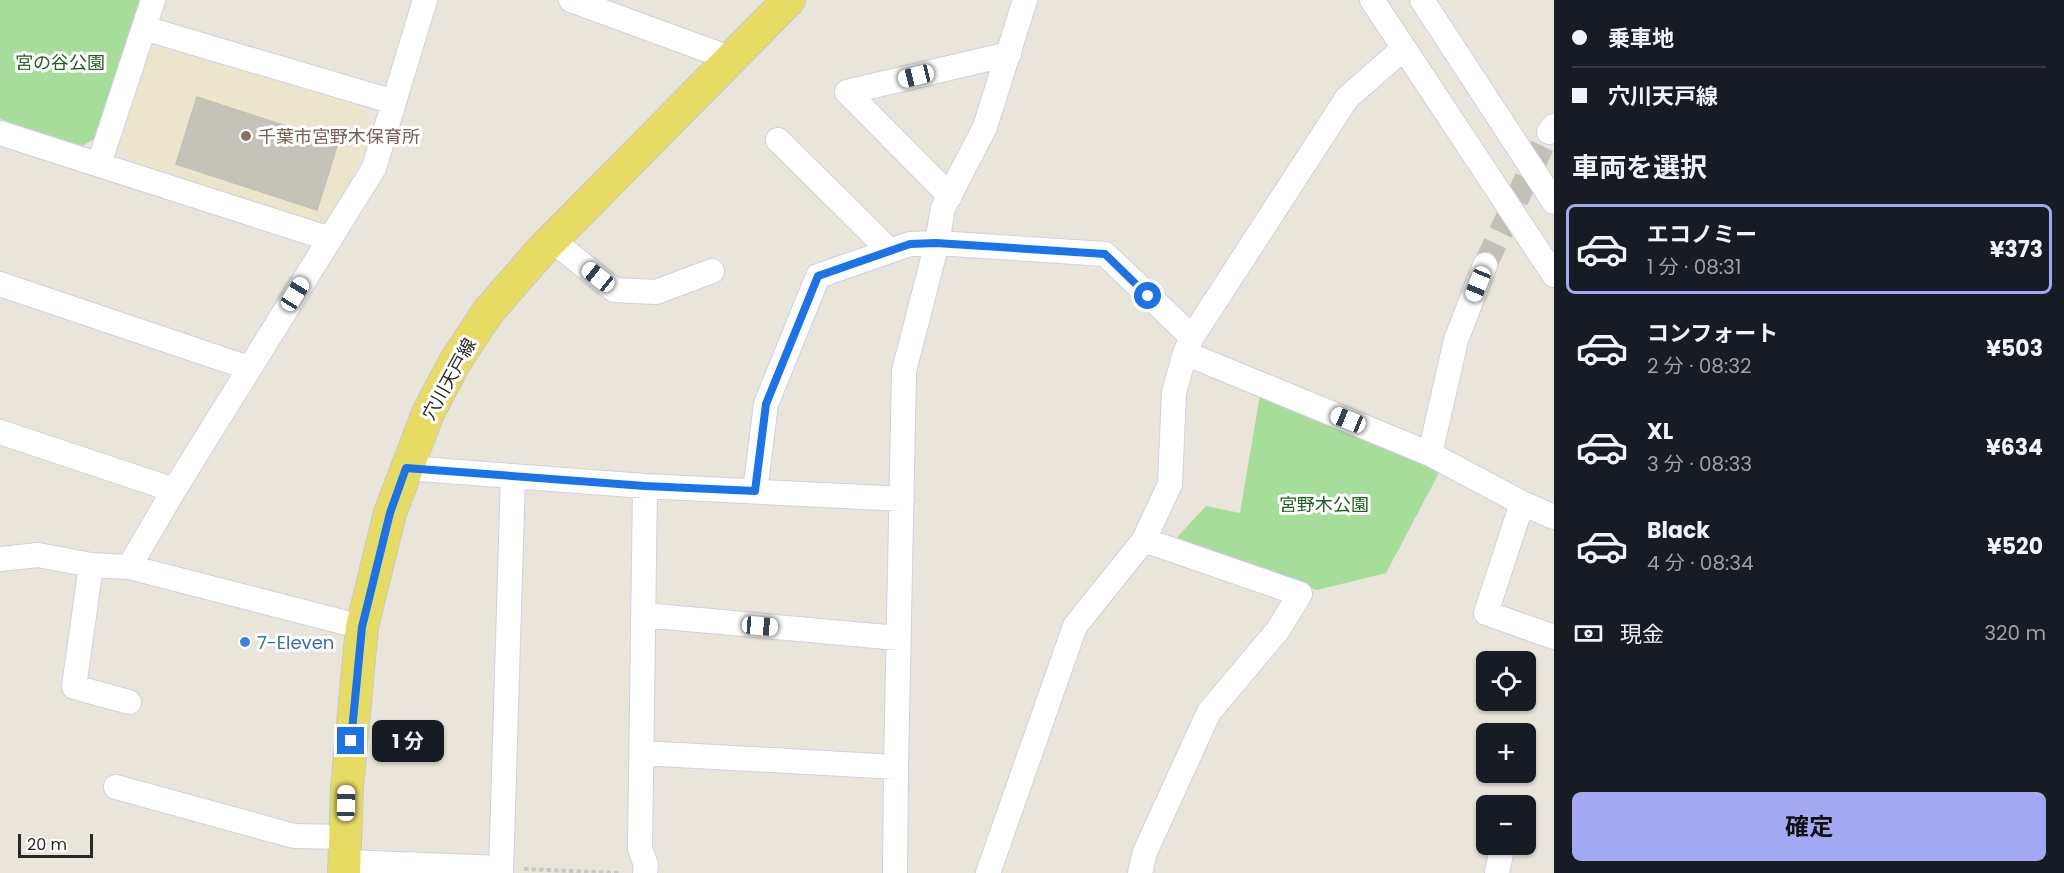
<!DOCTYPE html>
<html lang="ja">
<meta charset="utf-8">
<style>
body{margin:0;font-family:Poppins,"Noto Sans JP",sans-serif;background:#20242c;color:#f1f3f6;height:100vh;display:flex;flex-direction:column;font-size:22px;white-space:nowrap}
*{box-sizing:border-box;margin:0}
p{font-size:20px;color:#9ea1a6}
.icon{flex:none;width:33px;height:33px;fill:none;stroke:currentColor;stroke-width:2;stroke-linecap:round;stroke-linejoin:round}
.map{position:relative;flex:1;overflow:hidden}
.panel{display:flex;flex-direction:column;background:#171b24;width:510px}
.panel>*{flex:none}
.top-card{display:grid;align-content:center;height:132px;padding:0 18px;background:#171b24}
.controls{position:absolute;left:1476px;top:651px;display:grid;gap:12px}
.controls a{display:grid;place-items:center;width:60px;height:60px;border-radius:9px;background:#171b24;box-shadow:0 2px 4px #0004;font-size:30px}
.scale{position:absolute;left:18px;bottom:15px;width:75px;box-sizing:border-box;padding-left:6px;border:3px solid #282828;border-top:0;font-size:16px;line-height:21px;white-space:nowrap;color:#282828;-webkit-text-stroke:4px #fff;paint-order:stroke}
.end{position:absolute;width:27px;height:27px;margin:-14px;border:8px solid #1a73e8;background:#fff;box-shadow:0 0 0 3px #fff}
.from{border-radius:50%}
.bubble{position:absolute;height:42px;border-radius:9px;background:#171b24;box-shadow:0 2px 4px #0004;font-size:20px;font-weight:700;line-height:42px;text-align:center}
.car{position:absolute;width:18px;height:36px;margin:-18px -9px;border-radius:8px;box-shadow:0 0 4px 2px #0007;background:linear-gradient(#fff 24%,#345 0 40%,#fff 0 76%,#345 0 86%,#fff 0)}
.top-card b{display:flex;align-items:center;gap:21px;height:57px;font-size:22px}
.top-card b+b{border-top:2px solid #363941}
.top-card i{width:15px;height:15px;background:#f1f3f6}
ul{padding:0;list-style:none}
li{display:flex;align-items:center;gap:18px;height:90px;margin:0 12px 9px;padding:0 6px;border:3px solid transparent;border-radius:9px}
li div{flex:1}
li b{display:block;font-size:22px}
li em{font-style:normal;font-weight:700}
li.active{border-color:#a4a7f2}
li>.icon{width:54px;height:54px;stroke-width:1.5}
h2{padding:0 18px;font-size:27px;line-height:72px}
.pay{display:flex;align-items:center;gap:15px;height:66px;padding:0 18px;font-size:22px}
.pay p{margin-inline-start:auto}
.action{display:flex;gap:12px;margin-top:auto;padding:12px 18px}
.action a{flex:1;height:69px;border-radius:9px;background:#a4a7f2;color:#111;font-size:24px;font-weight:700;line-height:69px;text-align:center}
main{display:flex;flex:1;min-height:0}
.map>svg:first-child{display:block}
.education{fill:#eae5cb}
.green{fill:#a6dd9a}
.building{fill:#c5c3b9;stroke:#c4c1b4;stroke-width:1.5}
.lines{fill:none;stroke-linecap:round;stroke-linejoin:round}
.minor-tunnel{stroke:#c2bfb6;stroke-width:24;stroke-dasharray:24 12;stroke-linecap:butt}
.minor-casing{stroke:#d0d0e0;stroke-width:26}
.major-casing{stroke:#c7c7c7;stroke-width:34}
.path{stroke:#c7c7c7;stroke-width:4;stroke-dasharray:4.5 3;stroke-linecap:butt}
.minor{stroke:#fff;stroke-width:24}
.major{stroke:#e6dc63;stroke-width:32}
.route{stroke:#1a73e8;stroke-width:8}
.education-dot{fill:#8d6e63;stroke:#fff;stroke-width:2}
.shop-dot{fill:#3f7fe0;stroke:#fff;stroke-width:2}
.labels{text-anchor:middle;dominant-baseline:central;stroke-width:6;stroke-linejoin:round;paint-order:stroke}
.park-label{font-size:18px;fill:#215f1e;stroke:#fff}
.education-label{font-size:18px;fill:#785e54;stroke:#fff;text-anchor:start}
.street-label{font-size:18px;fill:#282828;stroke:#fff}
.shop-label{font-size:18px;fill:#366cbe;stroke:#fff;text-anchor:start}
</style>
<main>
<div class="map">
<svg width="1554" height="873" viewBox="0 0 1554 873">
<rect width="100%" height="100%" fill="#e9e5da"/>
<!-- education -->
<path class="education" d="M164,38l198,66 10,23 -36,88 -16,8 -192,-63 -8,-16 30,-95z"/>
<!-- green -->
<path class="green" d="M0,0h144l-42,134 -23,14 -79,-29z
M1260,395l89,31 90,47 -53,100 -69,17 -145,-47 34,-37 34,7z"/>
<!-- building -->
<path class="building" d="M197,97l141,46 -21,67 -141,-46z"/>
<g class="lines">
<!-- minor-tunnel -->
<path class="minor-tunnel" d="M1485,265l64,-133"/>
<!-- minor casing -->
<g class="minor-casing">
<path id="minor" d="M571,0l161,59
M1372,0l182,275
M1422,0l132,202
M144,28l250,74
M1549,132l5,-6
M0,133l330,106
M778,140l112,111
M99,164l54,-164
M950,196l-103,-104 162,-38
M552,240l62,50 42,2 56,-21
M0,284l249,84
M1185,353l245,101 92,49 32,14
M0,432l174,58
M1430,454l26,-114 29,-75
M406,468l239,18 257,13
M645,486l-5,363 6,16 -1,8
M755,491l11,-87 52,-128 92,-32 27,-1 168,11 87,83
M1522,503l-36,110 68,24
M0,559l38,-4 53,10 38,2 233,60
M91,565l-17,122 55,15
M129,567l45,-77 200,-322 51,-168
M644,615l254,23
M643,753l253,14
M116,787l178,49 52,1
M345,862l156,6
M501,873l12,-397
M895,873l1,-106 8,-396 33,-128 6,-35 42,-81 40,-127
M988,873l87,-247 69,-86 26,-56 4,-91 11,-40 7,-16 155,-239 57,-50
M1140,873l5,-21 64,-140 69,-82 22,-36 -156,-54
M1497,873l6,-29"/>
</g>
<!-- major casing -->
<g class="major-casing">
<path id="major" d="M344,873l3,-86 15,-160 28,-114 38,-100 27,-51 32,-49 53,-61 249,-252"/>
</g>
<!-- path -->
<path class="path" d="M524,869l95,4"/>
<!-- minor -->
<use href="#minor" class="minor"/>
<!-- major -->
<use href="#major" class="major"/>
</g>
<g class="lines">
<!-- route -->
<path class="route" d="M351,741l11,-114 28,-114 16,-45 239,18 110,5 11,-87 52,-128 92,-32 26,-1 169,11 43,42"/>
</g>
<!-- markers -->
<circle class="education-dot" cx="246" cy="136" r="6"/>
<circle class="shop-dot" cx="245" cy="642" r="6"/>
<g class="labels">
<!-- park labels -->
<g class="park-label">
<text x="60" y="62">宮の谷公園</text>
<text x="1324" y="504">宮野木公園</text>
</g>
<!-- education labels -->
<g class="education-label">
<text x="258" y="136">千葉市宮野木保育所</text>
</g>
<!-- street labels -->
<g class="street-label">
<text transform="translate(449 379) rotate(-61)">穴川天戸線</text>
</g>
<!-- shop labels -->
<g class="shop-label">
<text x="257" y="642">7-Eleven</text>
</g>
</g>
</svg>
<div class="controls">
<a><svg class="icon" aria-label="locate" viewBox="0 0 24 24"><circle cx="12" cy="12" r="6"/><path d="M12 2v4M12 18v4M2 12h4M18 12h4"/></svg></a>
<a>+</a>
<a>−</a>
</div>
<div class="scale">20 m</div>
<i class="end from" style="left:1148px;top:296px"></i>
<i class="end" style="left:351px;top:741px"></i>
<div class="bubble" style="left:372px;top:720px;width:72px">1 分</div>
<i class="car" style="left:916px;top:76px;rotate:256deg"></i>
<i class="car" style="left:598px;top:277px;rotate:309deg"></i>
<i class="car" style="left:1478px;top:284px;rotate:202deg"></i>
<i class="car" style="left:295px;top:294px;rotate:32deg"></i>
<i class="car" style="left:1348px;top:420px;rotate:292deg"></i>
<i class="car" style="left:760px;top:626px;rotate:95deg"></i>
<i class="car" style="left:346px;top:803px;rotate:1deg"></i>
</div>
<section class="panel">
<div class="top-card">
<b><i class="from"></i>乗車地</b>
<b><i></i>穴川天戸線</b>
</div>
<h2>車両を選択</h2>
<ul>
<li class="active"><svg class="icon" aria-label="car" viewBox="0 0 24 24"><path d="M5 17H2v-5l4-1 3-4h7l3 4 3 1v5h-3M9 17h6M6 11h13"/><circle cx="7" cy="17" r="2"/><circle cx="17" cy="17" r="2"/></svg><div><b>エコノミー</b><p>1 分 · 08:31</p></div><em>¥373</em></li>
<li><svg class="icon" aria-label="car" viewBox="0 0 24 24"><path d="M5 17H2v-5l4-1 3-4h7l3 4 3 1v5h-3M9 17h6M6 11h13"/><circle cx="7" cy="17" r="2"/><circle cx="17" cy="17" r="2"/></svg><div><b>コンフォート</b><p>2 分 · 08:32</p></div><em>¥503</em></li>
<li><svg class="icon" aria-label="car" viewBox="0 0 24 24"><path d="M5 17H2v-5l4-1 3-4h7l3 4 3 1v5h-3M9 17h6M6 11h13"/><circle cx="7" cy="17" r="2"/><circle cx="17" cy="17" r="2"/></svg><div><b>XL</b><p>3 分 · 08:33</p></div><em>¥634</em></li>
<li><svg class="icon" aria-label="car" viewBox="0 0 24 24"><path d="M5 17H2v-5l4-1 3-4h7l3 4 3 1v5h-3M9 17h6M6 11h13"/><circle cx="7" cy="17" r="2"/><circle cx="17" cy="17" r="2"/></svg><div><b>Black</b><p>4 分 · 08:34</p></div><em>¥520</em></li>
</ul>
<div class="pay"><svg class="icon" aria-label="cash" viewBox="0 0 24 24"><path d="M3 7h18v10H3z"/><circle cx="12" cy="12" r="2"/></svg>現金<p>320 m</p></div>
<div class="action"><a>確定</a></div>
</section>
</main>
